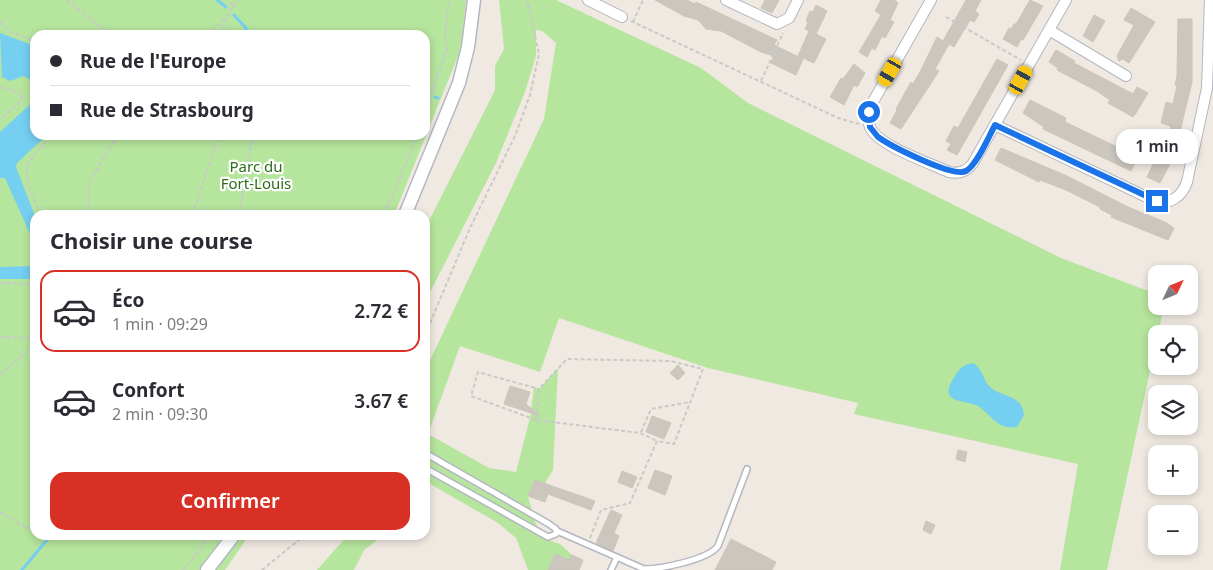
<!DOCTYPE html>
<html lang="fr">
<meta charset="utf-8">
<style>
body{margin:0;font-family:"Noto Sans",sans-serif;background:#f7f7f7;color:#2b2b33;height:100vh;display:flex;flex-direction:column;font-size:19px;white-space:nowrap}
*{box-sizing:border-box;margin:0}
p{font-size:16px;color:#7c7c81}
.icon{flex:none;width:28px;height:28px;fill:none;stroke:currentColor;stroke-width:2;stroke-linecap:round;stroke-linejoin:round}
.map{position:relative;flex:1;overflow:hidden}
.side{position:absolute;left:30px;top:210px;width:400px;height:330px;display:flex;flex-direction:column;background:#fff;border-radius:15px;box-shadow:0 2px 8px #0003}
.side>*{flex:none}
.hud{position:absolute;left:30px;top:30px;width:400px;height:110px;border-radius:15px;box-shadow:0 2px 8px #0003;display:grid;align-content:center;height:110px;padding:0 20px;background:#fff}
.needle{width:32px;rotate:47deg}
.fabs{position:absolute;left:1148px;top:265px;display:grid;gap:10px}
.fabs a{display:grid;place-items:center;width:50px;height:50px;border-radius:10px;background:#fff;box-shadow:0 2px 8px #0003;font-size:25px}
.end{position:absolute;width:22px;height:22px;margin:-11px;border:6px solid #1a73e8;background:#fff;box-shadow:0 0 0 2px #fff}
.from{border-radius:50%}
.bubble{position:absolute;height:35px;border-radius:15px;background:#fff;box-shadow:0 2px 8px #0003;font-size:16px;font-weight:600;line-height:35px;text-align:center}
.car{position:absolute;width:15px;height:30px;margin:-15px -8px;border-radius:6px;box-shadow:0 0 4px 1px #0007;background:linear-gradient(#f5c518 24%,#345 0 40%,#f5c518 0 76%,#345 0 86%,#f5c518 0)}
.hud b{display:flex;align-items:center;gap:18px;height:48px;font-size:19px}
.hud b+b{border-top:1px solid #e1e1e2}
.hud i{width:12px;height:12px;background:#2b2b33}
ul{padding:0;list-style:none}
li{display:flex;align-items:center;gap:15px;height:82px;margin:0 10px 8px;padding:0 10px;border:2px solid transparent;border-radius:15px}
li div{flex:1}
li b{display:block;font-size:19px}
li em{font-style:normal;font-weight:600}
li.on{border-color:#d93025}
li>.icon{width:45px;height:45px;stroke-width:1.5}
h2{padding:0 20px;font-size:22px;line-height:60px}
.button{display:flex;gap:10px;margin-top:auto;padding:10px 20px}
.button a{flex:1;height:58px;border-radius:15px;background:#d93025;color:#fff;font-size:20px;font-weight:600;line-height:58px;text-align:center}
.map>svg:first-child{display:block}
.green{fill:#b6e59e;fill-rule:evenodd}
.water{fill:#75cff0}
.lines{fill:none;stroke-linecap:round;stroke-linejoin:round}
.stream{stroke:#75cff0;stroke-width:3}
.building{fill:#cbc7bf;stroke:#cbc5ba}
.service-casing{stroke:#b4b7c1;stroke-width:8}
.minor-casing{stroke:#b4b7c1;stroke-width:12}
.tertiary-casing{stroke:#b4b7c1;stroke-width:15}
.path{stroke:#c9c9c9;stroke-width:2;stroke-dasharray:4 2.5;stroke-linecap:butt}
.service{stroke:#fff;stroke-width:5}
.minor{stroke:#fff;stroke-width:10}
.tertiary{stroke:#fff;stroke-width:12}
.route{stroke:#1a73e8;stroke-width:6}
.labels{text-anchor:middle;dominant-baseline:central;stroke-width:4.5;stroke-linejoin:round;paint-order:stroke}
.park-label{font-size:15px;fill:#2c6e1b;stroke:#fff}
</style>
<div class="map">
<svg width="1213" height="570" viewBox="0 0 1213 570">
<rect width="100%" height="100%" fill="#efe9e1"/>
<!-- green -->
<path class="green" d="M0,0h466l-6,51 -66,164h-359v320h190l-26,35h-199zM35,35h390v100h-390z
M499,0h57l145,68 47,35 313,155 95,36v12h8l-57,264h-47l18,-106 -224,-50 4,-11 -150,-35 -149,-50 -19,54 -80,-26 -32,88 61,34 27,4 14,-54 4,-31 5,2 19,-21 -5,102 -8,13 -10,-3 -7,16 7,26 10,17 15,5 12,11 -3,5 -14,-6 -7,16h-20l-12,-32 -18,-15 -73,-42v-110l119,-252 12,-76 -14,-12 -6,-1v26l-11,36 -29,71 -71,139v-73l70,-139v-24l9,-17z
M243,535h9l-7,6 -20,29h-11l16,-22z
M348,535h36l-20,15 -10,20h-37z"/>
<!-- water -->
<path class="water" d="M0,33l35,13v37l-11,-7 -14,5 -8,-4z
M35,100v35h12l-30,28 -1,4 19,49v29l-30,-67h-5v-46z
M35,266v13h-35v-12z
M973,363c10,6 9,15 16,23 11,12 33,7 35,29l-7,12c-18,3 -24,-9 -36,-19 -11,-10 -47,-1 -26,-32 5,-8 8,-11 18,-13z"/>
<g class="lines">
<!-- stream -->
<path class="stream" d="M217,0l9,7
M234,15l12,13 2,7
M435,97l3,1
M22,570l29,-35"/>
</g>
<!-- building -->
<path class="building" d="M655,0h32l8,4 1,-2 81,38 -3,5 29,14 -7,16 -25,-12 3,-7 -13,-4 -40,-21 -15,-2 -8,-9 -14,-4z
M765,0h14l-7,13 -11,-5z
M881,0h13l4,3 -8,17 4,2 -9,16 -3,-2 -7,14 -3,-2 -5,9 -8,-5 22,-37 -6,-4z
M966,0h15l-6,11 4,3 -5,8 -4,-2 -16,27 -5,-3 -14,25 4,2 -38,58 -11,-6 7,-13 -1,-1 15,-27 2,2 7,-12 17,-35 6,4z
M1030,0l13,6 -20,34 -2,-1 -4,8 -14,-8 6,-11 2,1 3,-5h2z
M816,5l11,6 -11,23 10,5 -12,24 -16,-7 11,-25 4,2 -8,-4 3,-7 -2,-1 4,-10 3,1z
M1131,8l24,14 -26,41 -6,-4 -4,2 -2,-5 17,-31 -10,-5z
M1094,15l11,6 -12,21 -10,-6z
M1178,19h14v63l-18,74 -14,27 -13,-6 8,-17 3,1 4,-18 4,1 5,-18 -10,-3 5,-21 7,2 4,-18 -2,-1 2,-9z
M1056,50l19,11 -1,2 59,31 4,-7 11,6 -12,20 -3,4 -25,-14 2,-3 -13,-9 -40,-21 1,-2 -9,-6z
M997,59l11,6 -51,90 -10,-5 4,-6 -5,-3 8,-15 4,2z
M854,64l11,9 -8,14 -3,-2 -10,20 -14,-8 11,-19 2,1z
M1030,100l36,18 -1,4 73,35 -7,14 -88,-42 1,-2 -21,-14z
M1001,148l66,28 61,31 37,15 9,6 -6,12 -57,-23 1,-2 -12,-6v-2l-34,-17 -26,-10 -1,2 -44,-22z
M678,365l7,8 -7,7 -8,-7z
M510,386l20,6 -4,12 14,12 -36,-12z
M652,416l19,7 -7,16 -18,-7z
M958,450l9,2 -2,10 -9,-3z
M655,470l17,6 -7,19 -17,-7z
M622,471l15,6 -5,11 -14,-6z
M535,480l60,21 -4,9 -43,-16 -3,8 -17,-6z
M611,510l11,5 -8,18 5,3 -6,15 -17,-8z
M926,521l9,4 -4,9 -8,-4z
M731,539l45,23 -4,8h-57z
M555,554l14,6 3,-5 11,5 -4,10h-31z"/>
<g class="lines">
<!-- service casing -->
<g class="service-casing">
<path id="service" d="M425,453l124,71 7,5v5l-8,3 -123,-69
M557,531l87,38c16,0 64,-9 74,-23l29,-77
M611,570l6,-13"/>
</g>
<!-- minor casing -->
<g class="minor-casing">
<path id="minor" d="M588,0l34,17
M726,0l51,24 12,-6 9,-18
M931,0l-61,107c-2,6 -3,13 0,20 8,19 60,36 79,45 10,2 18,0 24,-9l93,-163
M1049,30l77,46
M995,125l158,75c16,6 29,-3 34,-18l20,-94 3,-88"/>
</g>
<!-- tertiary casing -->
<g class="tertiary-casing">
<path id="tertiary" d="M405,215l54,-132 9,-36 6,-47
M207,570l27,-35"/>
</g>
<!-- path -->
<path class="path" d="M67,0l44,35
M233,7l5,-7
M946,17l75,43
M631,21l207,97 21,6
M0,22l8,9 27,10
M633,22l10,-22
M208,35l17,-17
M222,35l4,-18 7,-10 -3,-7
M761,81l22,-48
M0,87l23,7 -3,8 -20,17
M425,113l22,-65 -2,-13 4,-35
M40,215c-18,-44 -22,-46 13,-80
M89,215v-32l21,-36 9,-12
M192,215l27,-80
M239,215l14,-80
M384,215l34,-80
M0,283l35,1
M425,335l45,-107 45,-92 15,-41 9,-41 -12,-54
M0,337l35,1
M0,374l35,-29
M536,420l-65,-24 7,-24 61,17
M641,432l10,-23 39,-7
M0,512l25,15 10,2
M200,535l6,5
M590,538l11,-28 29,-7 27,-62 17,3 29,-75 -33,-8 -103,-2 -28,30 -3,31 104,13 17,8
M183,570l28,-35
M262,570l43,-35"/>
<!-- service -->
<use href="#service" class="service"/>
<!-- minor -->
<use href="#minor" class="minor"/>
<!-- tertiary -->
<use href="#tertiary" class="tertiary"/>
</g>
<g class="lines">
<!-- route -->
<path class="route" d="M869,112l1,15 8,10c13,9 75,41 88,34 11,-6 23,-35 29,-46l162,76"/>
</g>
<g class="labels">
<!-- park labels -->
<g class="park-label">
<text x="256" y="166">Parc du<tspan x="256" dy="17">Fort-Louis</tspan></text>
</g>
</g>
</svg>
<div class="fabs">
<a><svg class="needle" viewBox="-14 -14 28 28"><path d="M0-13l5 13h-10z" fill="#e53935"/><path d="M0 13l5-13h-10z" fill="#7c7c81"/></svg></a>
<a><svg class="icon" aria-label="locate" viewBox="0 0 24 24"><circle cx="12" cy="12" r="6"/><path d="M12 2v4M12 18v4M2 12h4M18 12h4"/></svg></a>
<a><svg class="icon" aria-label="layers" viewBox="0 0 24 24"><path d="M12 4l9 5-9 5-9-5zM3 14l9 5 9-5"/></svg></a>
<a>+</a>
<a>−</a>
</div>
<i class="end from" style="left:869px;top:112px"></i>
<i class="end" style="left:1157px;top:201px"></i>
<div class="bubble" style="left:1116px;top:129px;width:82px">1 min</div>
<i class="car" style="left:890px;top:72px;rotate:210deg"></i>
<i class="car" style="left:1021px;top:80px;rotate:29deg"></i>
<div class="hud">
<b><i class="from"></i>Rue de l'Europe</b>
<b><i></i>Rue de Strasbourg</b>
</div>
<section class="side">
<h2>Choisir une course</h2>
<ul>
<li class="on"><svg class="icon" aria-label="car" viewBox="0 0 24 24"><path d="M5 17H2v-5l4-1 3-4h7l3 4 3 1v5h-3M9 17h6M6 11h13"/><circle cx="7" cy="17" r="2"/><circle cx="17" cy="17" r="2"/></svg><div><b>Éco</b><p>1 min · 09:29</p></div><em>2.72 €</em></li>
<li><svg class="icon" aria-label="car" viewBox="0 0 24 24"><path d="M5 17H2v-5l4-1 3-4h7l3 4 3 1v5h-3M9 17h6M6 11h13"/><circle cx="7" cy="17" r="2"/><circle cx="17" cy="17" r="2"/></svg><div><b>Confort</b><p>2 min · 09:30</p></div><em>3.67 €</em></li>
</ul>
<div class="button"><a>Confirmer</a></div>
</section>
</div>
